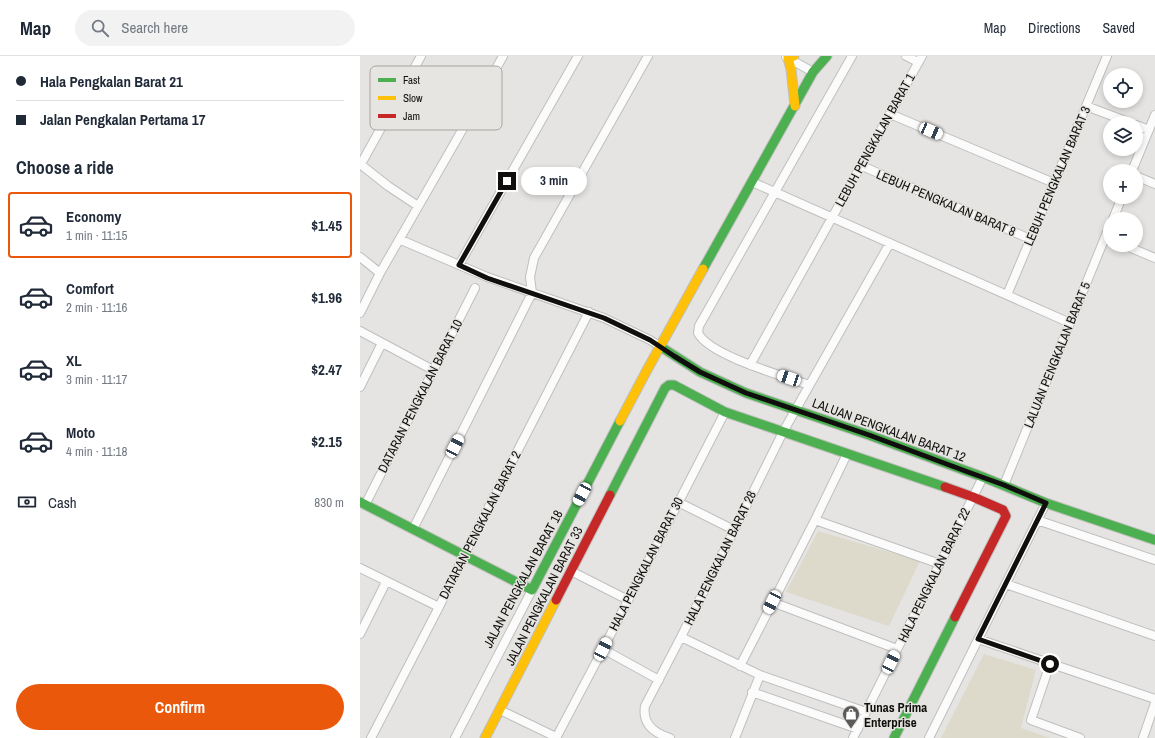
<!DOCTYPE html>
<meta charset="utf-8">
<style>
body{margin:0;font-family:"Archivo Narrow",sans-serif;background:#f2f2f3;color:#1f2937;height:100vh;display:flex;flex-direction:column;font-size:15px;white-space:nowrap}
*{box-sizing:border-box;margin:0}
p{font-size:13px;color:#747a83}
.icon{flex:none;width:22px;height:22px;fill:none;stroke:currentColor;stroke-width:2;stroke-linecap:round;stroke-linejoin:round}
.map{position:relative;flex:1;overflow:hidden}
.drawer{display:flex;flex-direction:column;background:#fff;width:360px}
.drawer>*{flex:none}
.guide{display:grid;align-content:center;height:88px;padding:0 16px;background:#fff}
.buttons{position:absolute;left:743px;top:12px;display:grid;gap:8px}
.buttons a{display:grid;place-items:center;width:40px;height:40px;border-radius:50%;background:#fff;box-shadow:0 2px 6px #0003;font-size:20px}
.end{position:absolute;width:18px;height:18px;margin:-9px;border:5px solid #100f0e;background:#fff;box-shadow:0 0 0 2px #fff}
.from{border-radius:50%}
.bubble{position:absolute;height:28px;border-radius:14px;background:#fff;box-shadow:0 2px 6px #0003;font-size:13px;font-weight:700;line-height:28px;text-align:center}
.car{position:absolute;width:12px;height:24px;margin:-12px -6px;border-radius:5px;box-shadow:0 0 3px 1px #0007;background:linear-gradient(#fff 24%,#345 0 40%,#fff 0 76%,#345 0 86%,#fff 0)}
.guide b{display:flex;align-items:center;gap:14px;height:38px;font-size:15px}
.guide b+b{border-top:1px solid #e0e1e3}
.guide i{width:10px;height:10px;background:#1f2937}
ul{padding:0;list-style:none}
li{display:flex;align-items:center;gap:12px;height:66px;margin:0 8px 6px;padding:0 8px;border:2px solid transparent;border-radius:4px}
li div{flex:1}
li b{display:block;font-size:15px}
li em{font-style:normal;font-weight:700}
li.current{border-color:#ea580c}
li>.icon{width:36px;height:36px;stroke-width:1.5}
h2{padding:0 16px;font-size:18px;line-height:48px}
.pay{display:flex;align-items:center;gap:10px;height:44px;padding:0 16px;font-size:15px}
.pay p{margin-inline-start:auto}
.action{display:flex;gap:8px;margin-top:auto;padding:8px 16px}
.action a{flex:1;height:46px;border-radius:24px;background:#ea580c;color:#fff;font-size:16px;font-weight:700;line-height:46px;text-align:center}
header{display:flex;align-items:center;gap:24px;box-sizing:border-box;height:56px;padding:0 20px;background:#fff;border-bottom:1px solid #e0e1e3}
header strong{font-size:19px}
nav{display:flex;gap:22px;margin-inline-start:auto;font-size:14px}
.search{width:280px;height:36px;background:#f2f2f3;display:flex;align-items:center;gap:10px;box-sizing:border-box;padding:0 14px;border-radius:22px;color:#747a83;font-size:15px}
main{display:flex;flex:1;min-height:0}
.map>svg:first-child{display:block}
.green{fill:#dddacb}
.lines{fill:none;stroke-linecap:round;stroke-linejoin:round}
.street-casing{stroke:#bfbfbd;stroke-width:10}
.fast-casing{stroke:#bfbfbd;stroke-width:11}
.slow-casing{stroke:#bfbfbd;stroke-width:11}
.jam-casing{stroke:#bfbfbd;stroke-width:11}
.street{stroke:#fbfbfb;stroke-width:8}
.fast{stroke:#4caf50;stroke-width:9}
.slow{stroke:#ffc107;stroke-width:9}
.jam{stroke:#c62828;stroke-width:9}
.route{stroke:#100f0e;stroke-width:5}
.labels{text-anchor:middle;dominant-baseline:central;stroke-width:3;stroke-linejoin:round;paint-order:stroke}
.street-label{font-size:13px;fill:#100f0e;stroke:#e6e5e1}
.poi-label{font-size:13px;font-weight:bold;fill:#100f0e;stroke:#e6e5e1;text-anchor:start}
.key{fill:#e6e5e1;stroke:#a6a5a2;stroke-width:1}
.key-label{font-size:11px;fill:#100f0e}
</style>
<header>
<strong>Map</strong>
<div class="search"><svg class="icon" aria-label="search" viewBox="0 0 24 24"><circle cx="10" cy="10" r="6"/><path d="M15 15l6 6"/></svg>Search here</div>
<nav><a>Map</a><a>Directions</a><a>Saved</a></nav>
</header>
<main>
<section class="drawer">
<div class="guide">
<b><i class="from"></i>Hala Pengkalan Barat 21</b>
<b><i></i>Jalan Pengkalan Pertama 17</b>
</div>
<h2>Choose a ride</h2>
<ul>
<li class="current"><svg class="icon" aria-label="car" viewBox="0 0 24 24"><path d="M5 17H2v-5l4-1 3-4h7l3 4 3 1v5h-3M9 17h6M6 11h13"/><circle cx="7" cy="17" r="2"/><circle cx="17" cy="17" r="2"/></svg><div><b>Economy</b><p>1 min · 11:15</p></div><em>$1.45</em></li>
<li><svg class="icon" aria-label="car" viewBox="0 0 24 24"><path d="M5 17H2v-5l4-1 3-4h7l3 4 3 1v5h-3M9 17h6M6 11h13"/><circle cx="7" cy="17" r="2"/><circle cx="17" cy="17" r="2"/></svg><div><b>Comfort</b><p>2 min · 11:16</p></div><em>$1.96</em></li>
<li><svg class="icon" aria-label="car" viewBox="0 0 24 24"><path d="M5 17H2v-5l4-1 3-4h7l3 4 3 1v5h-3M9 17h6M6 11h13"/><circle cx="7" cy="17" r="2"/><circle cx="17" cy="17" r="2"/></svg><div><b>XL</b><p>3 min · 11:17</p></div><em>$2.47</em></li>
<li><svg class="icon" aria-label="car" viewBox="0 0 24 24"><path d="M5 17H2v-5l4-1 3-4h7l3 4 3 1v5h-3M9 17h6M6 11h13"/><circle cx="7" cy="17" r="2"/><circle cx="17" cy="17" r="2"/></svg><div><b>Moto</b><p>4 min · 11:18</p></div><em>$2.15</em></li>
</ul>
<div class="pay"><svg class="icon" aria-label="cash" viewBox="0 0 24 24"><path d="M3 7h18v10H3z"/><circle cx="12" cy="12" r="2"/></svg>Cash<p>830 m</p></div>
<div class="action"><a>Confirm</a></div>
</section>
<div class="map">
<svg width="795" height="682" viewBox="0 0 795 682">
<rect width="100%" height="100%" fill="#e5e4e2"/>
<!-- green -->
<path class="green" d="M458,475l102,30 -31,65 -103,-34z
M624,598l52,16 -15,58 29,10h-109z"/>
<g class="lines">
<!-- street casing -->
<g class="street-casing">
<path id="street" d="M546,0l12,6
M426,1l27,15
M726,50l45,17
M530,58l164,69
M776,69l13,5
M0,108l28,22 30,20
M1,108l60,-108
M502,110l168,73
M772,115l23,-56
M776,120l19,8
M392,126l318,141
M753,163l9,-22
M41,184l86,37 117,41 46,22 11,7
M764,189l31,13
M0,201l20,16
M99,209l119,-209
M647,239l100,-239
M0,257l20,-40 77,-134 46,-83
M0,275l73,39
M390,309l172,-309
M449,329c-25,-9 -99,-29 -111,-52l1,-7 153,-270
M0,331l22,-44
M644,429l106,-260
M318,446l56,28
M5,449l110,-217
M455,464l125,44
M677,464l118,40
M53,473l119,-236 -2,-16 4,-19 114,-202
M0,512l79,39
M211,515l57,29
M646,528l149,52
M412,546l125,47
M0,578l26,-52
M321,581l79,38 106,37
M618,583l177,60
M243,593l56,31
M690,608l-19,56 49,18
M380,610l75,-146 32,-66
M392,636l106,37
M140,654l56,27
M11,682l68,-131 25,-52 125,-243
M95,682l77,-148
M196,682l47,-89 122,-237
M310,682c-16,-5 -28,-14 -25,-32l36,-69 102,-205 107,-189
M375,682l25,-63
M493,682l130,-261
M569,682l117,-235
M783,682l12,-35"/>
</g>
<!-- fast casing -->
<g class="fast-casing">
<path id="fast" d="M343,213l110,-197 14,-16
M301,291l39,25 46,21 123,42 114,42 63,26 109,37
M250,439l55,-107 4,-3h5l51,27 220,75
M0,446l172,88 88,-169
M534,682l61,-121"/>
</g>
<!-- slow casing -->
<g class="slow-casing">
<path id="slow" d="M434,0l-6,2 3,11 4,37
M260,365l27,-51 56,-101
M125,682l71,-138"/>
</g>
<!-- jam casing -->
<g class="jam-casing">
<path id="jam" d="M585,431l28,10 30,13 3,6 -51,101
M196,544l54,-105"/>
</g>
<!-- street -->
<use href="#street" class="street"/>
<!-- fast -->
<use href="#fast" class="fast"/>
<!-- slow -->
<use href="#slow" class="slow"/>
<!-- jam -->
<use href="#jam" class="jam"/>
</g>
<g class="lines">
<!-- route -->
<path class="route" d="M147,125l-48,84 28,13 117,40 46,22 24,16 26,16 46,21 123,42 99,37 36,13 42,18 -68,136 72,25"/>
</g>
<!-- icons -->
<defs>
<g id="shop-pin" transform="scale(0.9)"><path d="M0 17L-7.5 6A9.5 9.5 0 1 1 7.5 6Z" fill="#5b5a58" stroke="#e6e5e1"/><path d="M-5-2.5h2.3a2.7 3.5 0 0 1 5.4 0H5L5.5 6h-11ZM-1.5-2.5h3a1.5 2.3 0 0 0-3 0Z" fill="#fff"/></g>
</defs>
<g fill-rule="evenodd">
<use href="#shop-pin" x="491" y="658"/>
</g>
<g class="labels">
<!-- street labels -->
<g class="street-label">
<text transform="translate(515 84) rotate(-61)">LEBUH PENGKALAN BARAT 1</text>
<text transform="translate(697 120) rotate(-67)">LEBUH PENGKALAN BARAT 3</text>
<text transform="translate(586 147) rotate(23)">LEBUH PENGKALAN BARAT 8</text>
<text transform="translate(697 299) rotate(-68)">LALUAN PENGKALAN BARAT 5</text>
<text transform="translate(60 340) rotate(-63)">DATARAN PENGKALAN BARAT 10</text>
<text transform="translate(529 374) rotate(20)">LALUAN PENGKALAN BARAT 12</text>
<text transform="translate(120 469) rotate(-63)">DATARAN PENGKALAN BARAT 2</text>
<text transform="translate(360 502) rotate(-64)">HALA PENGKALAN BARAT 28</text>
<text transform="translate(286 508) rotate(-63)">HALA PENGKALAN BARAT 30</text>
<text transform="translate(574 519) rotate(-64)">HALA PENGKALAN BARAT 22</text>
<text transform="translate(163 523) rotate(-62)">JALAN PENGKALAN BARAT 18</text>
<text transform="translate(184 540) rotate(-63)">JALAN PENGKALAN BARAT 33</text>
</g>
<!-- poi labels -->
<g class="poi-label">
<text x="504" y="651">Tunas Prima<tspan x="504" dy="15">Enterprise</tspan></text>
</g>
</g>
<!-- legend -->
<rect x="10" y="10" width="132" height="64" rx="6" class="key"/>
<rect x="18" y="22" width="18" height="4" fill="#4caf50"/>
<rect x="18" y="40" width="18" height="4" fill="#ffc107"/>
<rect x="18" y="58" width="18" height="4" fill="#c62828"/>
<g class="key-label">
<text x="43" y="28">Fast</text>
<text x="43" y="46">Slow</text>
<text x="43" y="64">Jam</text>
</g>
</svg>
<div class="buttons">
<a><svg class="icon" aria-label="locate" viewBox="0 0 24 24"><circle cx="12" cy="12" r="6"/><path d="M12 2v4M12 18v4M2 12h4M18 12h4"/></svg></a>
<a><svg class="icon" aria-label="layers" viewBox="0 0 24 24"><path d="M12 4l9 5-9 5-9-5zM3 14l9 5 9-5"/></svg></a>
<a>+</a>
<a>−</a>
</div>
<i class="end from" style="left:690px;top:608px"></i>
<i class="end" style="left:147px;top:125px"></i>
<div class="bubble" style="left:161px;top:111px;width:66px">3 min</div>
<i class="car" style="left:571px;top:75px;rotate:113deg"></i>
<i class="car" style="left:429px;top:322px;rotate:289deg"></i>
<i class="car" style="left:95px;top:390px;rotate:27deg"></i>
<i class="car" style="left:222px;top:438px;rotate:208deg"></i>
<i class="car" style="left:412px;top:546px;rotate:207deg"></i>
<i class="car" style="left:243px;top:593px;rotate:27deg"></i>
<i class="car" style="left:531px;top:606px;rotate:26deg"></i>
</div>
</main>
